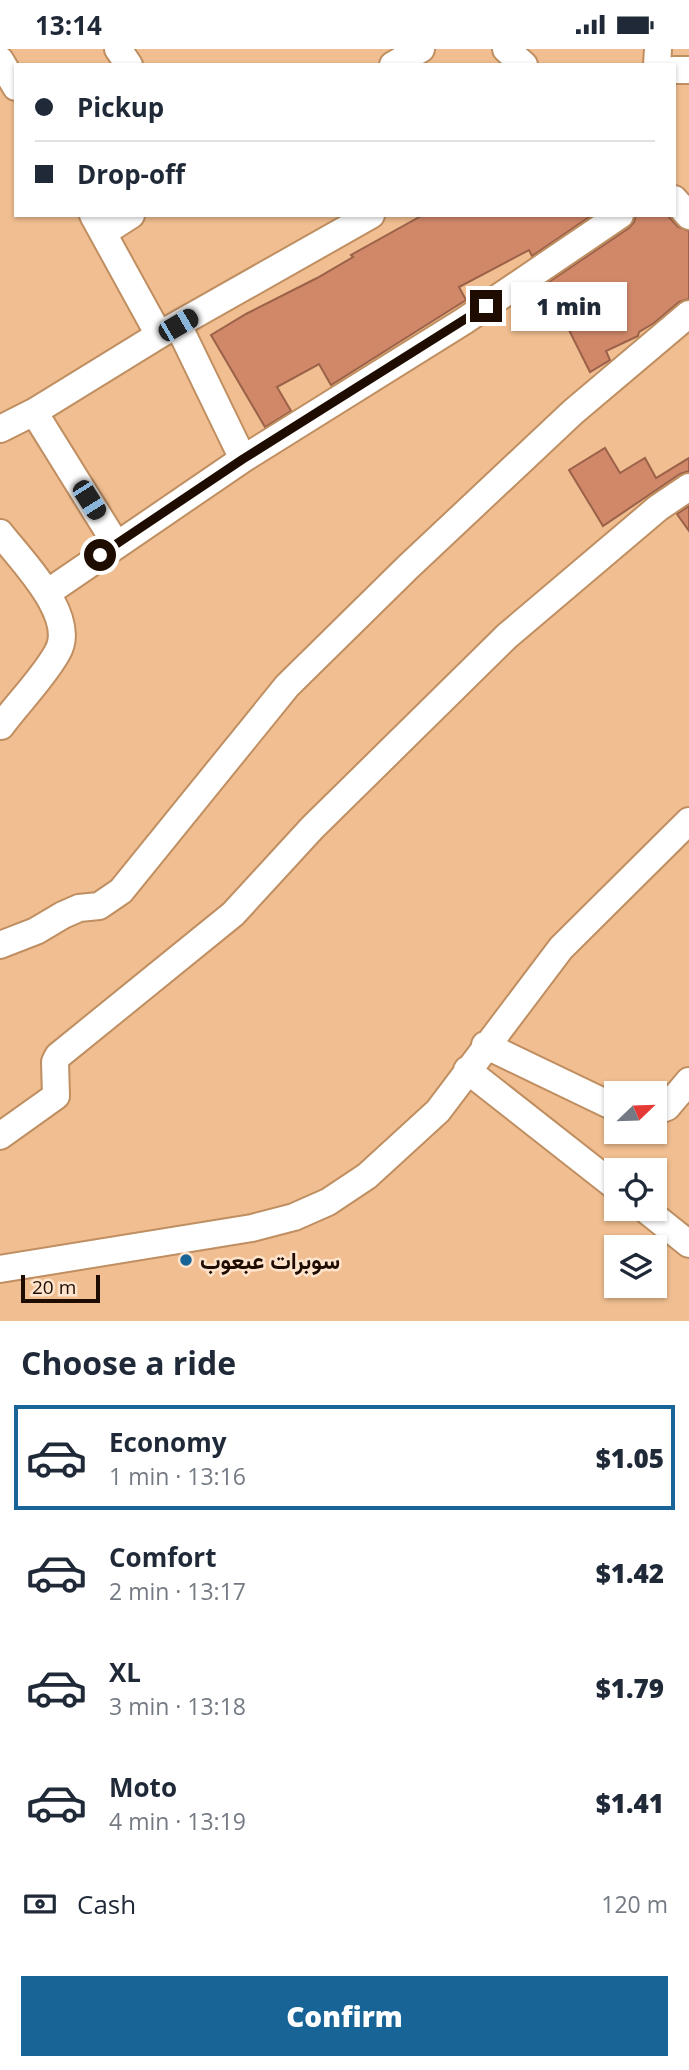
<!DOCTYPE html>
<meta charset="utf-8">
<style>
body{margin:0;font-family:"Open Sans",Vazirmatn,sans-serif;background:#f6f6f7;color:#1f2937;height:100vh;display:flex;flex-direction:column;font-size:26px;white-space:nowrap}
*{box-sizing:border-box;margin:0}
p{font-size:23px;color:#747a83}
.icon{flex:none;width:38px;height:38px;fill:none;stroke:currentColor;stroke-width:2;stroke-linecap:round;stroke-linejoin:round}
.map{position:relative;height:1272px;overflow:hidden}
.details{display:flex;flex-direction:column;background:#fff;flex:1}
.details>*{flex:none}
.hud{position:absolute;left:14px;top:14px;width:662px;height:154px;border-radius:0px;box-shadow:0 2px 5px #0004;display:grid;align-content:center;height:154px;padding:0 21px;background:#fff}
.needle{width:46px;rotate:67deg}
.fabs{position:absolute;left:604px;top:1032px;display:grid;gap:14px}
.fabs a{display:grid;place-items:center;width:63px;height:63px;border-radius:0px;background:#fff;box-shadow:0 2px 5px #0004;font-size:35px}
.scale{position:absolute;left:21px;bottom:18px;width:79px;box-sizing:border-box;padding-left:7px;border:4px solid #1e0c00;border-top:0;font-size:19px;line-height:24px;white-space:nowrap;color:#1e0c00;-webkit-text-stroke:5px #ffe4cd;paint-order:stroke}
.end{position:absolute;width:32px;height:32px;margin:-16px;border:9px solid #1e0c00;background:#fff;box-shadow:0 0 0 4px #fff}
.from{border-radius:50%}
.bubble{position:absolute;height:49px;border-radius:0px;background:#fff;box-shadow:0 2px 5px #0004;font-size:23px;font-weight:800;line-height:49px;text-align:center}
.car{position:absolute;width:21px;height:42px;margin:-21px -10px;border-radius:9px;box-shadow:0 0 5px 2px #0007;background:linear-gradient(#222 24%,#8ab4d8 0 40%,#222 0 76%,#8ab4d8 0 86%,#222 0)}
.hud b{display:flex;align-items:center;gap:24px;height:66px;font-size:26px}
.hud b+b{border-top:2px solid #e0e1e3}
.hud i{width:18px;height:18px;background:#1f2937}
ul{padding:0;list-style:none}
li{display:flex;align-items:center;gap:21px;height:105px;margin:0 14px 10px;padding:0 7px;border:4px solid transparent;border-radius:0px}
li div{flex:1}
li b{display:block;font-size:26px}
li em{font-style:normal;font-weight:800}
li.current{border-color:#186497}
li>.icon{width:63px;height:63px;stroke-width:1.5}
h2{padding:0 21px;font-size:32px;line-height:84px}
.pay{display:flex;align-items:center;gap:18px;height:77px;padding:0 21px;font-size:26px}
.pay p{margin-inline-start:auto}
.button{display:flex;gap:14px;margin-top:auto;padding:14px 21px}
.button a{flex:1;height:80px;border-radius:0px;background:#186497;color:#fff;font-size:28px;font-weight:800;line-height:80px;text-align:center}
.status{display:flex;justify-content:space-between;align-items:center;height:49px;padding:0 35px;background:#fff;direction:ltr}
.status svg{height:19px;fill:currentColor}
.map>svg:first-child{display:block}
.building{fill:#d18869;stroke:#9b6249;stroke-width:2}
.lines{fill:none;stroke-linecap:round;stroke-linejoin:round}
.minor-casing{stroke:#bf8f62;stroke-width:30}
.minor{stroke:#fff;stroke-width:26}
.route{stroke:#1e0c00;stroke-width:9}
.poi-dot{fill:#186497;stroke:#ffe4cd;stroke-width:2.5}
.labels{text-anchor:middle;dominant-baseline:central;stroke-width:5;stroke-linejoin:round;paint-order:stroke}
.poi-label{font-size:23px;font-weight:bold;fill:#1e0c00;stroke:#ffe4cd;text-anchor:start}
</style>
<div class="status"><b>13:14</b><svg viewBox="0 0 49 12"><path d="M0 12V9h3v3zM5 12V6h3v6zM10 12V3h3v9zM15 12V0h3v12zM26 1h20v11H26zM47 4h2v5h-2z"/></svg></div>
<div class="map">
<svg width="689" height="1272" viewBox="0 0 689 1272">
<rect width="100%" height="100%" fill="#f0be90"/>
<!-- building -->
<path class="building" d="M423,166h169l-60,41 -3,-6 -70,37 7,13 -135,85 -12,-21 -42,23 14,24 -26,16 -54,-92 35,-21 71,-36 36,-21 -2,-2z
M636,166h31l11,12 11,4v68l-10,3 -25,21 -15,9 -1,4 -32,15 4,9 -20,12 -44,-88 83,-56 5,-6z
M605,399l15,25 25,-15 11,20 33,-20v13l-9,3 -77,52 -34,-56z
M689,457v25l-12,-17z"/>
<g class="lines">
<!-- minor casing -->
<g class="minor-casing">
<path id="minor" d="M118,0l11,16
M506,0l18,16
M0,11l16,27
M393,16l28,-16
M657,16l1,-16
M674,21h15
M674,150l15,17
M93,166l66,120
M103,184l28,-18
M178,276l65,134
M34,363l82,132
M0,380l34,-17 125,-77 212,-120
M0,484c21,27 79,84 57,120 -14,25 -39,50 -56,73
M47,544l196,-134 221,-138 156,-106
M0,896l36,-14 27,-16 16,-7 20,-2 22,-15 166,-205 121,-119 165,-155 116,-98
M485,996l131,63
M467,1021l149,117
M654,1063l13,-5 22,-26
M0,1087l56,-40 -1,-34 3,-6 175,-142 79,-86 195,-192 151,-128 31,-21
M645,1160l44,35
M0,1220l252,-41 42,-11 34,-15 39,-26 71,-65 123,-163 128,-127"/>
</g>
<!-- minor -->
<use href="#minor" class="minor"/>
</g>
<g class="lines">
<!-- route -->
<path class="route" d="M100,506l143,-96 243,-153"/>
</g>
<!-- markers -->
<circle class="poi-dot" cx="186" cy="1211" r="7"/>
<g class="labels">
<!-- poi labels -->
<g class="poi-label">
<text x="200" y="1211">سوبرات عبعوب</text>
</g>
</g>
</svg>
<div class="fabs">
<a><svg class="needle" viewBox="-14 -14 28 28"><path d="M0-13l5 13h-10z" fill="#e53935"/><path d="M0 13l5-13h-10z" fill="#747a83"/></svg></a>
<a><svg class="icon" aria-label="locate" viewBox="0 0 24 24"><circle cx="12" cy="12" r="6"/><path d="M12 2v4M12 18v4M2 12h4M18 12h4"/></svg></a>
<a><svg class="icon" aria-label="layers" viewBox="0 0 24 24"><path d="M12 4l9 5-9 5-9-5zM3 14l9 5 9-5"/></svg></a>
</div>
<div class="scale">20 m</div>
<i class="end from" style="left:100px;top:506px"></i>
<i class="end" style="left:486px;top:257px"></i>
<div class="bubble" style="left:511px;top:233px;width:116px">1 min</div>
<i class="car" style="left:178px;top:276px;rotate:60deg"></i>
<i class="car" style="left:89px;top:451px;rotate:148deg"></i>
<div class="hud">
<b><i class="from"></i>Pickup</b>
<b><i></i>Drop-off</b>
</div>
</div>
<section class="details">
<h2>Choose a ride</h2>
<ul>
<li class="current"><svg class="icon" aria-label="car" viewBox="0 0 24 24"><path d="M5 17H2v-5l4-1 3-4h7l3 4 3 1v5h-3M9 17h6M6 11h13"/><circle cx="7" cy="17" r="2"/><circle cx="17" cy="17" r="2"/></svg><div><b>Economy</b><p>1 min · 13:16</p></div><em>$1.05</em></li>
<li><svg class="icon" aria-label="car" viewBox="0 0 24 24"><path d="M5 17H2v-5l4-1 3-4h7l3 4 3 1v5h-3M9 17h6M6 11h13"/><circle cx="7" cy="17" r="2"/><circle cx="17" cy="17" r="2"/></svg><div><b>Comfort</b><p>2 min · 13:17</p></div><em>$1.42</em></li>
<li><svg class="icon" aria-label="car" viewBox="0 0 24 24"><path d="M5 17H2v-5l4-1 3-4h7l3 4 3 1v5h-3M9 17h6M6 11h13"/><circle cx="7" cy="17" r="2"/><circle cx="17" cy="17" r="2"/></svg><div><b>XL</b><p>3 min · 13:18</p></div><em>$1.79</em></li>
<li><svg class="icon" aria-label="car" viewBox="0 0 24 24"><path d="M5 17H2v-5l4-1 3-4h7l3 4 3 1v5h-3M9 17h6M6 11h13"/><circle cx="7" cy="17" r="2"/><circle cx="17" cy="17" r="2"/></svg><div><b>Moto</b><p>4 min · 13:19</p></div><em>$1.41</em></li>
</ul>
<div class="pay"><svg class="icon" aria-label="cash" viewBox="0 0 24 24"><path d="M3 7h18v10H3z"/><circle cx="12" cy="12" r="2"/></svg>Cash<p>120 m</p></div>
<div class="button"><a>Confirm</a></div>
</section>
